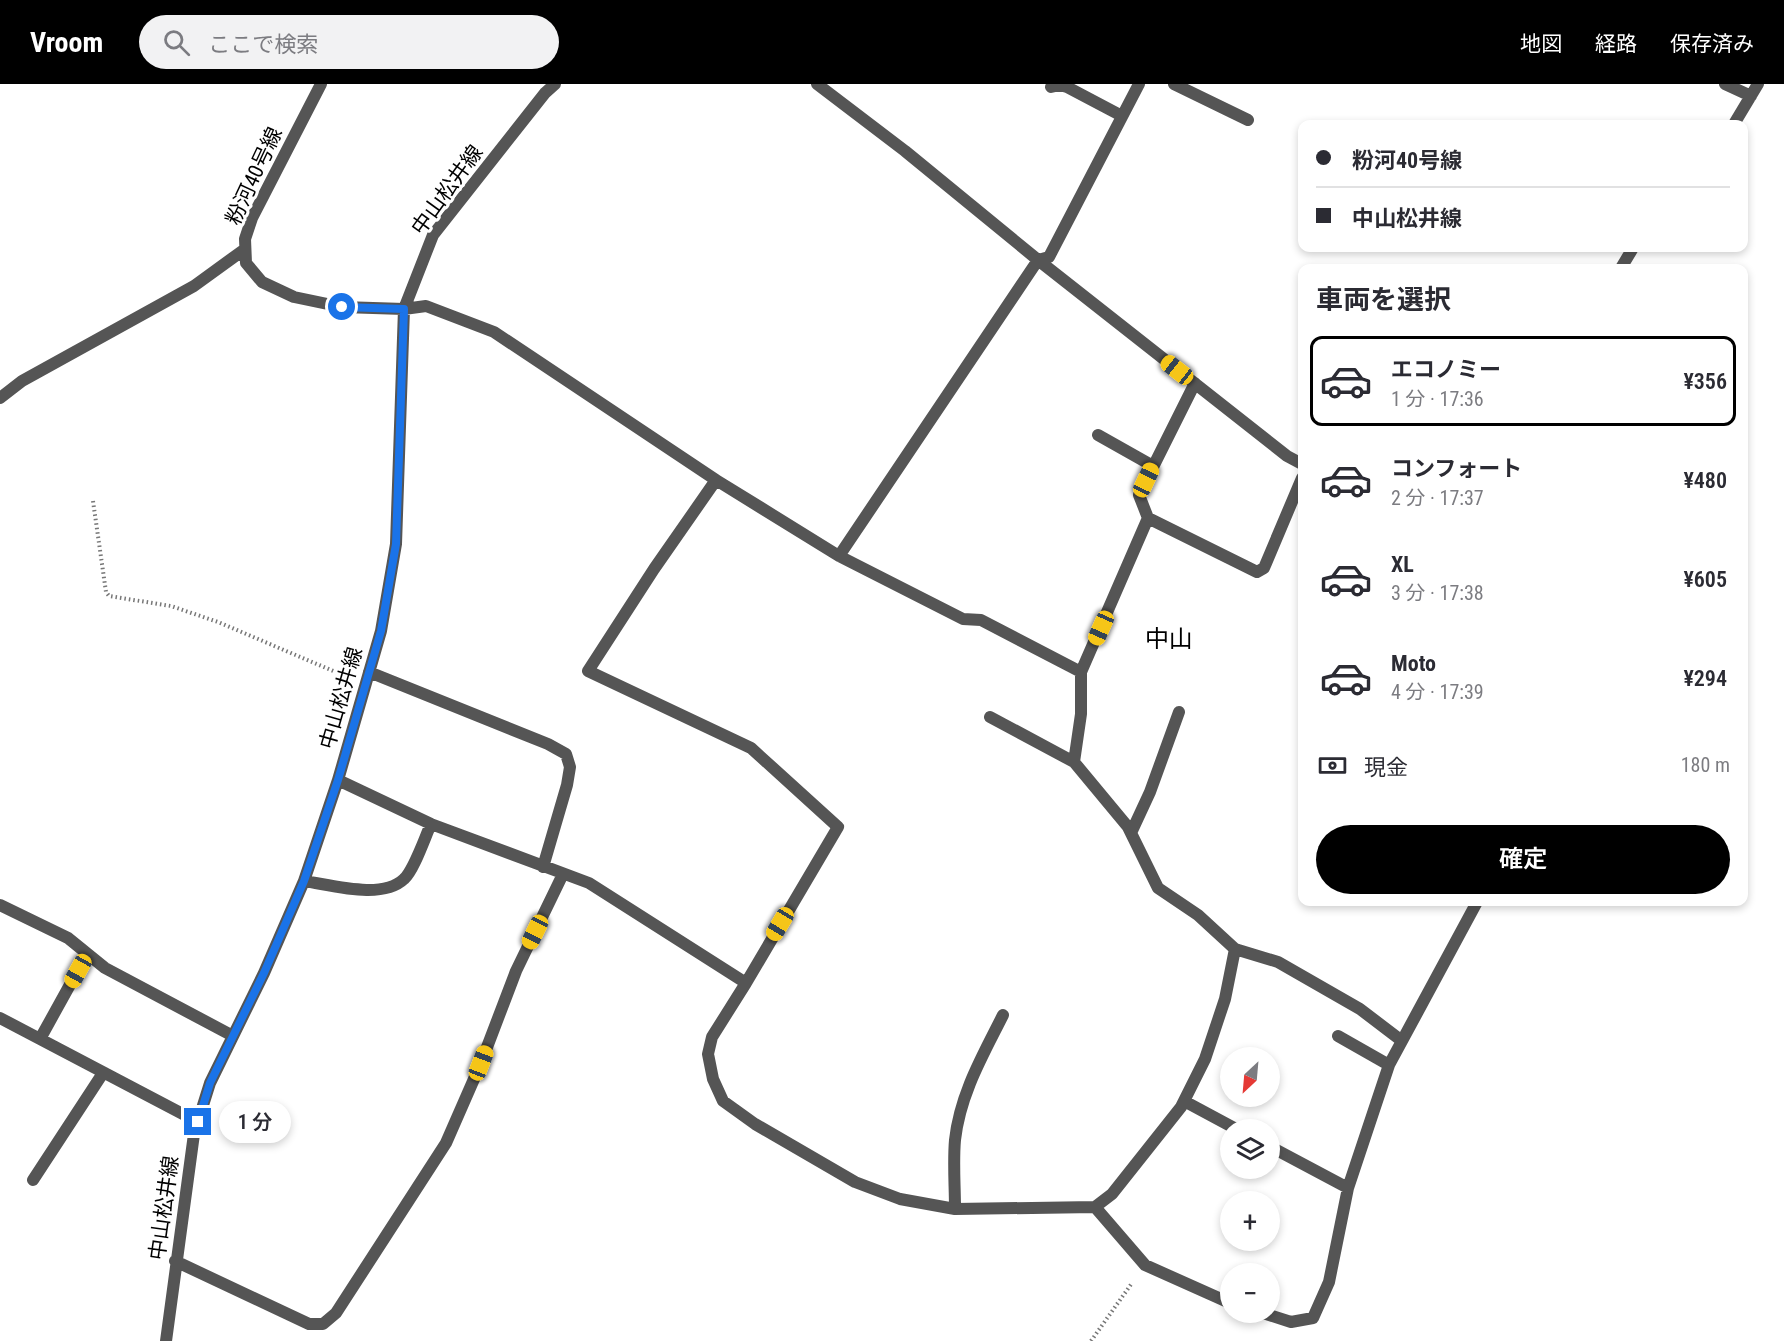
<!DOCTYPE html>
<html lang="ja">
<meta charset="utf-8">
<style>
body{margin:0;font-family:"Roboto Condensed","Noto Sans JP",sans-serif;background:#f2f2f3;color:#2b2b33;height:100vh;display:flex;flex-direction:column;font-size:22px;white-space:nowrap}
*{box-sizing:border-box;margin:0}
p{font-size:20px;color:#7c7c81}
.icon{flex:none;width:33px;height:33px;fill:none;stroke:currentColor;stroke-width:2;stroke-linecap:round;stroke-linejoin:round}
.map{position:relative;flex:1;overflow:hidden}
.details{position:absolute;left:1298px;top:180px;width:450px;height:642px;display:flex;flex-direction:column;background:#fff;border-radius:12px;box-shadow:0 3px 9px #0003}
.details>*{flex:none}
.hud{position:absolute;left:1298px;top:36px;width:450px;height:132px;border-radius:12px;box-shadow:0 3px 9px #0003;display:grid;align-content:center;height:132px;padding:0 18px;background:#fff}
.needle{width:39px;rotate:206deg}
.fabs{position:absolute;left:1220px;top:963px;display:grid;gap:12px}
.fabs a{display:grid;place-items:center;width:60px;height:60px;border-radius:50%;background:#fff;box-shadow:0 3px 9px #0003;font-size:30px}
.end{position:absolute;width:27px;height:27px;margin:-14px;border:8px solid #1a73e8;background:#fff;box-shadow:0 0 0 3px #fff}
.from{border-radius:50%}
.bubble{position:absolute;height:42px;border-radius:21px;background:#fff;box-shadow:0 3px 9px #0003;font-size:20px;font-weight:600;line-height:42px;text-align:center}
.car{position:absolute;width:18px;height:36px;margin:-18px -9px;border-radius:8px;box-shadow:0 0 4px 2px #0007;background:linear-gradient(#f5c518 24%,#345 0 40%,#f5c518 0 76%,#345 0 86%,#f5c518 0)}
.hud b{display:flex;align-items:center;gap:21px;height:57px;font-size:22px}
.hud b+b{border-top:2px solid #e1e1e2}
.hud i{width:15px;height:15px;background:#2b2b33}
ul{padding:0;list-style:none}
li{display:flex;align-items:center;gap:18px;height:90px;margin:0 12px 9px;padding:0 6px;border:3px solid transparent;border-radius:12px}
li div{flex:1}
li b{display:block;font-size:22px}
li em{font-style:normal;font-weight:600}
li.active{border-color:#000}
li>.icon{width:54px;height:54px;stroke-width:1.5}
h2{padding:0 18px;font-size:27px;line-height:72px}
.pay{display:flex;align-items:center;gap:15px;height:66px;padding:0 18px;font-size:22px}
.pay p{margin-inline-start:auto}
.button{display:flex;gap:12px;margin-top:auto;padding:12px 18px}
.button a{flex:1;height:69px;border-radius:36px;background:#000;color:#fff;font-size:24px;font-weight:600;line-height:69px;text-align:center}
header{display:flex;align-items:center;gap:36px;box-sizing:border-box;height:84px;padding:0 30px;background:#000;color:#fff}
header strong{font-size:28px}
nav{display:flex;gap:33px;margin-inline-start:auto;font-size:21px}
.search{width:420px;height:54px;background:#f2f2f3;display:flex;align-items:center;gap:15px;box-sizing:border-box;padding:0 21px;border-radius:33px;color:#7c7c81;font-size:22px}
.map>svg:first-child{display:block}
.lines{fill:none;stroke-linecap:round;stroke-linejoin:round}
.path{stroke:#777;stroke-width:4;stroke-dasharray:1.5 3;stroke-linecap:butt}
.street{stroke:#555;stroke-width:12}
.route{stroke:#1a73e8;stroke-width:8}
.labels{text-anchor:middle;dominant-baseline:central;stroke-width:6;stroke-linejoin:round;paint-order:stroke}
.street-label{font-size:21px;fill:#000;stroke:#fff}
.quarter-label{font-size:24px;fill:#000;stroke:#fff}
</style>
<header>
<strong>Vroom</strong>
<div class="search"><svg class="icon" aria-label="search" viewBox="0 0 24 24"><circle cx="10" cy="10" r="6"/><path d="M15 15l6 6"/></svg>ここで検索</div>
<nav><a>地図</a><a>経路</a><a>保存済み</a></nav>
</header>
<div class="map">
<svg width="1784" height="1257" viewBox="0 0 1784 1257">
<rect width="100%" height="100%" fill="#fff"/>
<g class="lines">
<!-- path -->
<path class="path" d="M93,417l13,91 3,4 62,10 47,16 127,54
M1091,1257l41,-58"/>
<!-- street -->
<path class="street" d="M321,0l-69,134 -7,21 1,24 16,19 32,15 48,10 62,2 22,-3 68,26 222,148 123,76 124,63 18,1 100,52
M817,0l88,67 133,109 249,196 15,8
M1174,0l74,36
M1725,0l26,12
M1051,3l9,-2 7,2 55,29
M1734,40l24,-40
M1621,184l12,-20
M1195,299l-56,112 9,23 -67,154v42l-7,48 54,65 30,61 40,27 37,34 -10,50 -20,60 -24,48 -69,87 -17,13 50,58 85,38
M0,314l22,-17 172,-95 51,-37
M1098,351l55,31
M1148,434l109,54 7,-4 38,-90
M839,472l199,-296 11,-3 90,-173
M369,588l179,72 18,10 4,13 -3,18 -24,82
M990,633l84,45
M338,696l93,44 158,59 157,100 92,-156 -87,-79 -163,-77 66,-102 62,-89
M1131,749l19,-41 29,-80
M304,797c28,4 78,19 100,-2 10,-9 21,-42 27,-55
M0,821l68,33 37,30 128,68
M1235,865l43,13 82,47 42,32
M746,899l-34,54 -4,17 5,25 10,22 32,23 100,58 45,17 55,10 140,-2
M0,934l198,104
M1338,952l51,29
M40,955l47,-85
M1184,1017l54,29
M1269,1062l79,42
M33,1096l70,-107
M955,1125c0,-23 -2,-47 0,-69 5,-46 28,-85 48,-125
M175,1177l134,63h14l13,-11 110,-170 35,-80 35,-92 47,-97
M1260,1228l31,10 22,-4 16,-36 19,-94 41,-123 88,-163
M166,1257l28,-207 16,-51 54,-110 40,-92 34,-101 43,-149 15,-87 8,-235 29,-74 112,-142 10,-9"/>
</g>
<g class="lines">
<!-- route -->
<path class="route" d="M198,1038l12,-39 54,-110 40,-92 34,-101 43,-149 15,-87 8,-235 -62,-2"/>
</g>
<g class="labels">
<!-- street labels -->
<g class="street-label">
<text transform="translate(254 92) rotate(-65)">粉河40号線</text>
<text transform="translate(447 106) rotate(-54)">中山松井線</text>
<text transform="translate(341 614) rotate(-74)">中山松井線</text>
<text transform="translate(164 1124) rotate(-82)">中山松井線</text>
</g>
<!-- quarter labels -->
<g class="quarter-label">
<text x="1169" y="555">中山</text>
</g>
</g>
</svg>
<div class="fabs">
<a><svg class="needle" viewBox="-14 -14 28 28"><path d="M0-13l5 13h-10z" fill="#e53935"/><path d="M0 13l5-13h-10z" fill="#7c7c81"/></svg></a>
<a><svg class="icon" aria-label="layers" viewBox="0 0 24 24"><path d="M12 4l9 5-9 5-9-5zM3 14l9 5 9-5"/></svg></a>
<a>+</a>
<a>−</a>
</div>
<i class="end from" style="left:342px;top:223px"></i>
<i class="end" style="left:198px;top:1038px"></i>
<div class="bubble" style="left:219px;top:1017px;width:72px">1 分</div>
<i class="car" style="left:1177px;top:286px;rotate:308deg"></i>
<i class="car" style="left:1146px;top:396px;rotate:25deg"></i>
<i class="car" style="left:1101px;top:544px;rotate:204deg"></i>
<i class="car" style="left:780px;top:840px;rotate:211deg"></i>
<i class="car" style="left:535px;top:848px;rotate:206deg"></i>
<i class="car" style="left:78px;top:887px;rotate:209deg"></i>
<i class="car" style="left:481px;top:979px;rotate:21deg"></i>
<div class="hud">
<b><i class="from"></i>粉河40号線</b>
<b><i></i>中山松井線</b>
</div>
<section class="details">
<h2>車両を選択</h2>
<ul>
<li class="active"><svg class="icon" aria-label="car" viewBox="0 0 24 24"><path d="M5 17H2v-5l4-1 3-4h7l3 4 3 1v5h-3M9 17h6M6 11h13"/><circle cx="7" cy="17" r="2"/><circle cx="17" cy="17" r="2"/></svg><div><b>エコノミー</b><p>1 分 · 17:36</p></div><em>¥356</em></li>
<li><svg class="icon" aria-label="car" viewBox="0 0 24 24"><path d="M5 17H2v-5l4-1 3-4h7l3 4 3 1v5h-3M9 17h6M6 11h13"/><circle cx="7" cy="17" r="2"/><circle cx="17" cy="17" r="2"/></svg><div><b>コンフォート</b><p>2 分 · 17:37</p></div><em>¥480</em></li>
<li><svg class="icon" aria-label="car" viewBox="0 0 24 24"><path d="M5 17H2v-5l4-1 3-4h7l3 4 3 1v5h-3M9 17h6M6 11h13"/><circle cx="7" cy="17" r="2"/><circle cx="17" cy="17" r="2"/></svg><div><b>XL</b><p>3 分 · 17:38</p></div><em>¥605</em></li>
<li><svg class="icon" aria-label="car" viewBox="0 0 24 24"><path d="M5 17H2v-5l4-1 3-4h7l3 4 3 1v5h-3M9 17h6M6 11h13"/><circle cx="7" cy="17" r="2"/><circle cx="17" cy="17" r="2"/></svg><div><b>Moto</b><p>4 分 · 17:39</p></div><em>¥294</em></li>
</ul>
<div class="pay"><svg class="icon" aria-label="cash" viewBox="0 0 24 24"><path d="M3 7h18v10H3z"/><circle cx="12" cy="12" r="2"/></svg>現金<p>180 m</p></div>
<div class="button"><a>確定</a></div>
</section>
</div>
